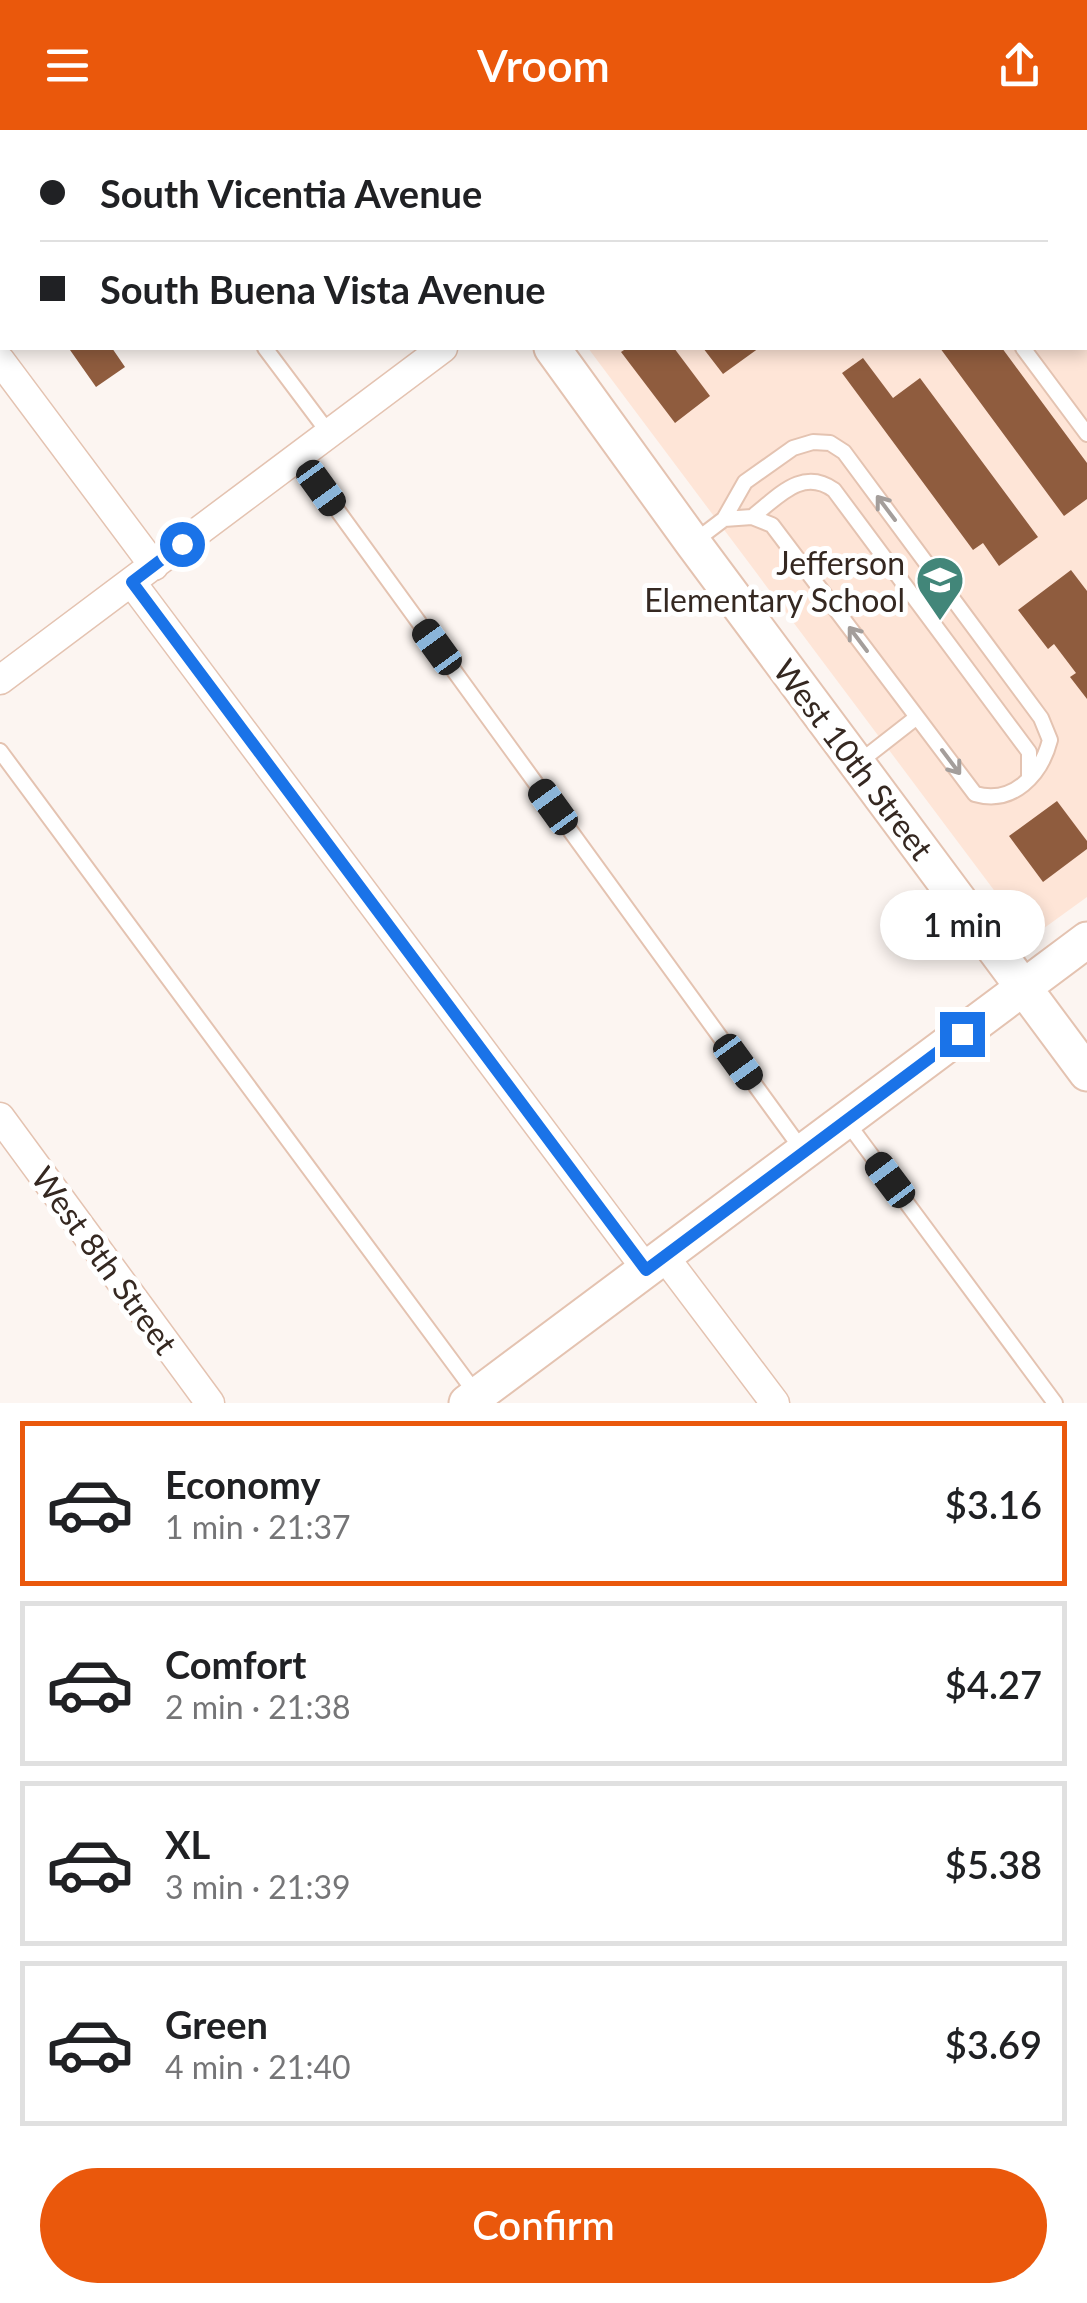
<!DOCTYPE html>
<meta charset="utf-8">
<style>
body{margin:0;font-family:Lato,sans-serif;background:#f2f2f2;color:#202124;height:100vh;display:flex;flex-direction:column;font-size:38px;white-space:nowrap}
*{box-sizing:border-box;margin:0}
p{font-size:32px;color:#757577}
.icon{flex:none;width:55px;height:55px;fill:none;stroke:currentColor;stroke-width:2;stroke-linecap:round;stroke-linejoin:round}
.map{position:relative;height:1273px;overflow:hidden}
.side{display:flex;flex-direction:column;background:#fff;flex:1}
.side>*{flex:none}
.guide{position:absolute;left:0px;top:0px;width:1088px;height:220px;box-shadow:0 5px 15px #0003;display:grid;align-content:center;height:220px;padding:0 40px;background:#fff}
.end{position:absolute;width:45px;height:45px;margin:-22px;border:12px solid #1a73e8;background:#fff;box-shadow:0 0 0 5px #fff}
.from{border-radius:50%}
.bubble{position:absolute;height:70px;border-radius:35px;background:#fff;box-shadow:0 5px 15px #0003;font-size:32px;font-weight:600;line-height:70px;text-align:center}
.car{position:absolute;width:30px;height:60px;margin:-30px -15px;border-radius:12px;box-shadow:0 0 8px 2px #0007;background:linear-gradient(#222 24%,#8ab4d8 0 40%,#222 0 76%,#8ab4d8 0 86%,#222 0)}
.guide b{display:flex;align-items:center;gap:35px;height:95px;font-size:38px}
.guide b+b{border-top:2px solid #e0e0e0}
.guide i{width:25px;height:25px;background:#202124}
ul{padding:18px 0 0;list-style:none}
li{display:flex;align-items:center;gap:30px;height:165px;margin:0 20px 15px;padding:0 20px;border:5px solid #e0e0e0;border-radius:0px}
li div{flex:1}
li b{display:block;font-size:38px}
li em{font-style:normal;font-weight:600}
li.selected{border-color:#ea580c}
li>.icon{width:90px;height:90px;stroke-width:1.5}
.button{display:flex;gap:20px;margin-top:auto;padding:20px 40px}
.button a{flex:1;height:115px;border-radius:60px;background:#ea580c;color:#fff;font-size:40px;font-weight:600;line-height:115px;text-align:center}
header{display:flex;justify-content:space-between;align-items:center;height:130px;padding:0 40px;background:#ea580c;color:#fff;font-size:45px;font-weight:600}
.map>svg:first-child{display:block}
.built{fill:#fee5d7}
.building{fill:#8f5c3e}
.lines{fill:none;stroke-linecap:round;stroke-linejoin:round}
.service-casing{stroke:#e4c3b1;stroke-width:18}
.minor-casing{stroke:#e4c3b1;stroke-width:31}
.tertiary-casing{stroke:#e4c3b1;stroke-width:39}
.service{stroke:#fff;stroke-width:14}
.minor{stroke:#fff;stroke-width:28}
.tertiary{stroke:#fff;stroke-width:35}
.oneway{stroke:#a49e9b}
.route{stroke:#1a73e8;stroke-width:12}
.labels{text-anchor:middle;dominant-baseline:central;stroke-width:10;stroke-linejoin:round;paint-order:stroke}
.poi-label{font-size:32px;fill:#352821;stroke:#fff;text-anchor:end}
.street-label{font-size:32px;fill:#352821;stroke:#fff}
</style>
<header><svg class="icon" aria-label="menu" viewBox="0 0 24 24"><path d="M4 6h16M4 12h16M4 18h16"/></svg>Vroom<svg class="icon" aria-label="share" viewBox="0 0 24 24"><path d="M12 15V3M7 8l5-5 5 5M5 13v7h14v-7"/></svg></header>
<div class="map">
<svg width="1087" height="1273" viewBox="0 0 1087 1273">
<rect width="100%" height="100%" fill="#fcf5f1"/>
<!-- built -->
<path class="built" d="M1087,0v767l-47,34 -7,-9 -10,7 -435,-581h497l-2,-216z"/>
<!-- building -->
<path class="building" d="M73,218h39l13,19 -29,20 -26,-37z
M627,218h47l36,48 -35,27 -54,-71z
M703,218h56l-36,26z
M940,218h62l85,115v36l-23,17z
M863,228l30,40 27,-20 118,159 -39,29 -16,-23 -10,7 -131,-177z
M1071,440l16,21v108l-17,-22 6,-4 -22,-29 -6,5 -30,-39z
M1057,671l30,40v8l-44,33 -34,-46z"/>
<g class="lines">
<!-- service casing -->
<g class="service-casing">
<path id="service" d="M105,0l2,2
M638,0l2,2
M898,0l2,2
M1085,44l2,-1
M265,218l63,84
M1023,218l64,86
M298,326l505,695
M752,387c26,-20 50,-50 82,-27l195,262v27
M724,389l28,-2 20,8 145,192
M695,411l29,-22 21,-37 48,-34 20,-6 17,1 14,9 197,266 9,22c-9,35 -37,65 -75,54l-58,-77 -59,46
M0,621l477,644
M846,991l209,282"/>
</g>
<!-- minor casing -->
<g class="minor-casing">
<path id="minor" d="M729,2l3,-2
M0,230l154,206
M132,453l514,686
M0,550l443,-332
M0,987l210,286
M664,1126l111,147"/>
</g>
<!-- tertiary casing -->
<g class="tertiary-casing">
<path id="tertiary" d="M390,0l2,2
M552,218l141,195 394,530
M467,1273l620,-463"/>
</g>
<!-- service -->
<use href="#service" class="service"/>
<!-- minor -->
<use href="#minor" class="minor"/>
<!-- tertiary -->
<use href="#tertiary" class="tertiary"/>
</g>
<!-- one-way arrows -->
<defs><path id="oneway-shaft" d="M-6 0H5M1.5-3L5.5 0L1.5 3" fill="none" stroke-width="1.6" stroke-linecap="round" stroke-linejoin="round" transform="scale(2.5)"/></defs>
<g class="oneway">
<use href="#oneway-shaft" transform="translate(886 378) rotate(-127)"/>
<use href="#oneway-shaft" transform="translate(858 509) rotate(-127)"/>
<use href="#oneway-shaft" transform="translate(951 632) rotate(53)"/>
</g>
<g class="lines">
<!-- route -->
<path class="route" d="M182,414l-50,38 514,688 316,-236"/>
</g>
<!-- icons -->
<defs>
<g id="school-pin" transform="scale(2.5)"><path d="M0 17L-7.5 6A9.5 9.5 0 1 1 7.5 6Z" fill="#428679" stroke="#fff"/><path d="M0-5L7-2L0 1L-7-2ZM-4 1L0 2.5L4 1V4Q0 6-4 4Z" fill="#fff"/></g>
</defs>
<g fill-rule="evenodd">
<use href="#school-pin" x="940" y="450"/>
</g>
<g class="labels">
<!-- poi labels -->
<g class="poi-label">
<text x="905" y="432">Jefferson<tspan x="905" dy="37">Elementary School</tspan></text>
</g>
<!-- street labels -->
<g class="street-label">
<text transform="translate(854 629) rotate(53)">West 10th Street</text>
<text transform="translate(105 1130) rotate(54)">West 8th Street</text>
</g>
</g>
</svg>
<i class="end from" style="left:182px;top:414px"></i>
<i class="end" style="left:962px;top:904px"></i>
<div class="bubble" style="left:880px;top:760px;width:165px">1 min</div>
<i class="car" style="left:321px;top:358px;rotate:144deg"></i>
<i class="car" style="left:437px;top:517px;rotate:324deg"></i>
<i class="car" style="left:553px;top:677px;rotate:324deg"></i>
<i class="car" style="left:738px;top:932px;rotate:144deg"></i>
<i class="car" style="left:890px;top:1050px;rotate:323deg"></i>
<div class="guide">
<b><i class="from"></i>South Vicentia Avenue</b>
<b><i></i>South Buena Vista Avenue</b>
</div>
</div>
<section class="side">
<ul>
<li class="selected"><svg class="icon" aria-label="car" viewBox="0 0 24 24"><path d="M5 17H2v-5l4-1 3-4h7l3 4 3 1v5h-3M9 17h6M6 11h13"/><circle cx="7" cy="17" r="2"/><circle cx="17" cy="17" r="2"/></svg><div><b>Economy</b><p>1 min · 21:37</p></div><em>$3.16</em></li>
<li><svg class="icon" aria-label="car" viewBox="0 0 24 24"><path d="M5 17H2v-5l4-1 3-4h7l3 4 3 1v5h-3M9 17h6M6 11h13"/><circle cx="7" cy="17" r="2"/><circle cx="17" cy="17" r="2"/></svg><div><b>Comfort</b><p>2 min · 21:38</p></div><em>$4.27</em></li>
<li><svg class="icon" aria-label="car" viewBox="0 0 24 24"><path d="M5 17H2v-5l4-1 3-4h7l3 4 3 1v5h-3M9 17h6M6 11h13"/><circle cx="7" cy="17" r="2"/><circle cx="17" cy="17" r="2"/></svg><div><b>XL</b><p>3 min · 21:39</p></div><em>$5.38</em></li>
<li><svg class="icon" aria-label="car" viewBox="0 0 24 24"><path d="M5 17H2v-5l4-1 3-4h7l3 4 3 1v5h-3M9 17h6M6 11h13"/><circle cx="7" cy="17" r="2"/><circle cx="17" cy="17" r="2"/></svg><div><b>Green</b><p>4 min · 21:40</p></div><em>$3.69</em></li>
</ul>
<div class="button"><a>Confirm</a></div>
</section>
